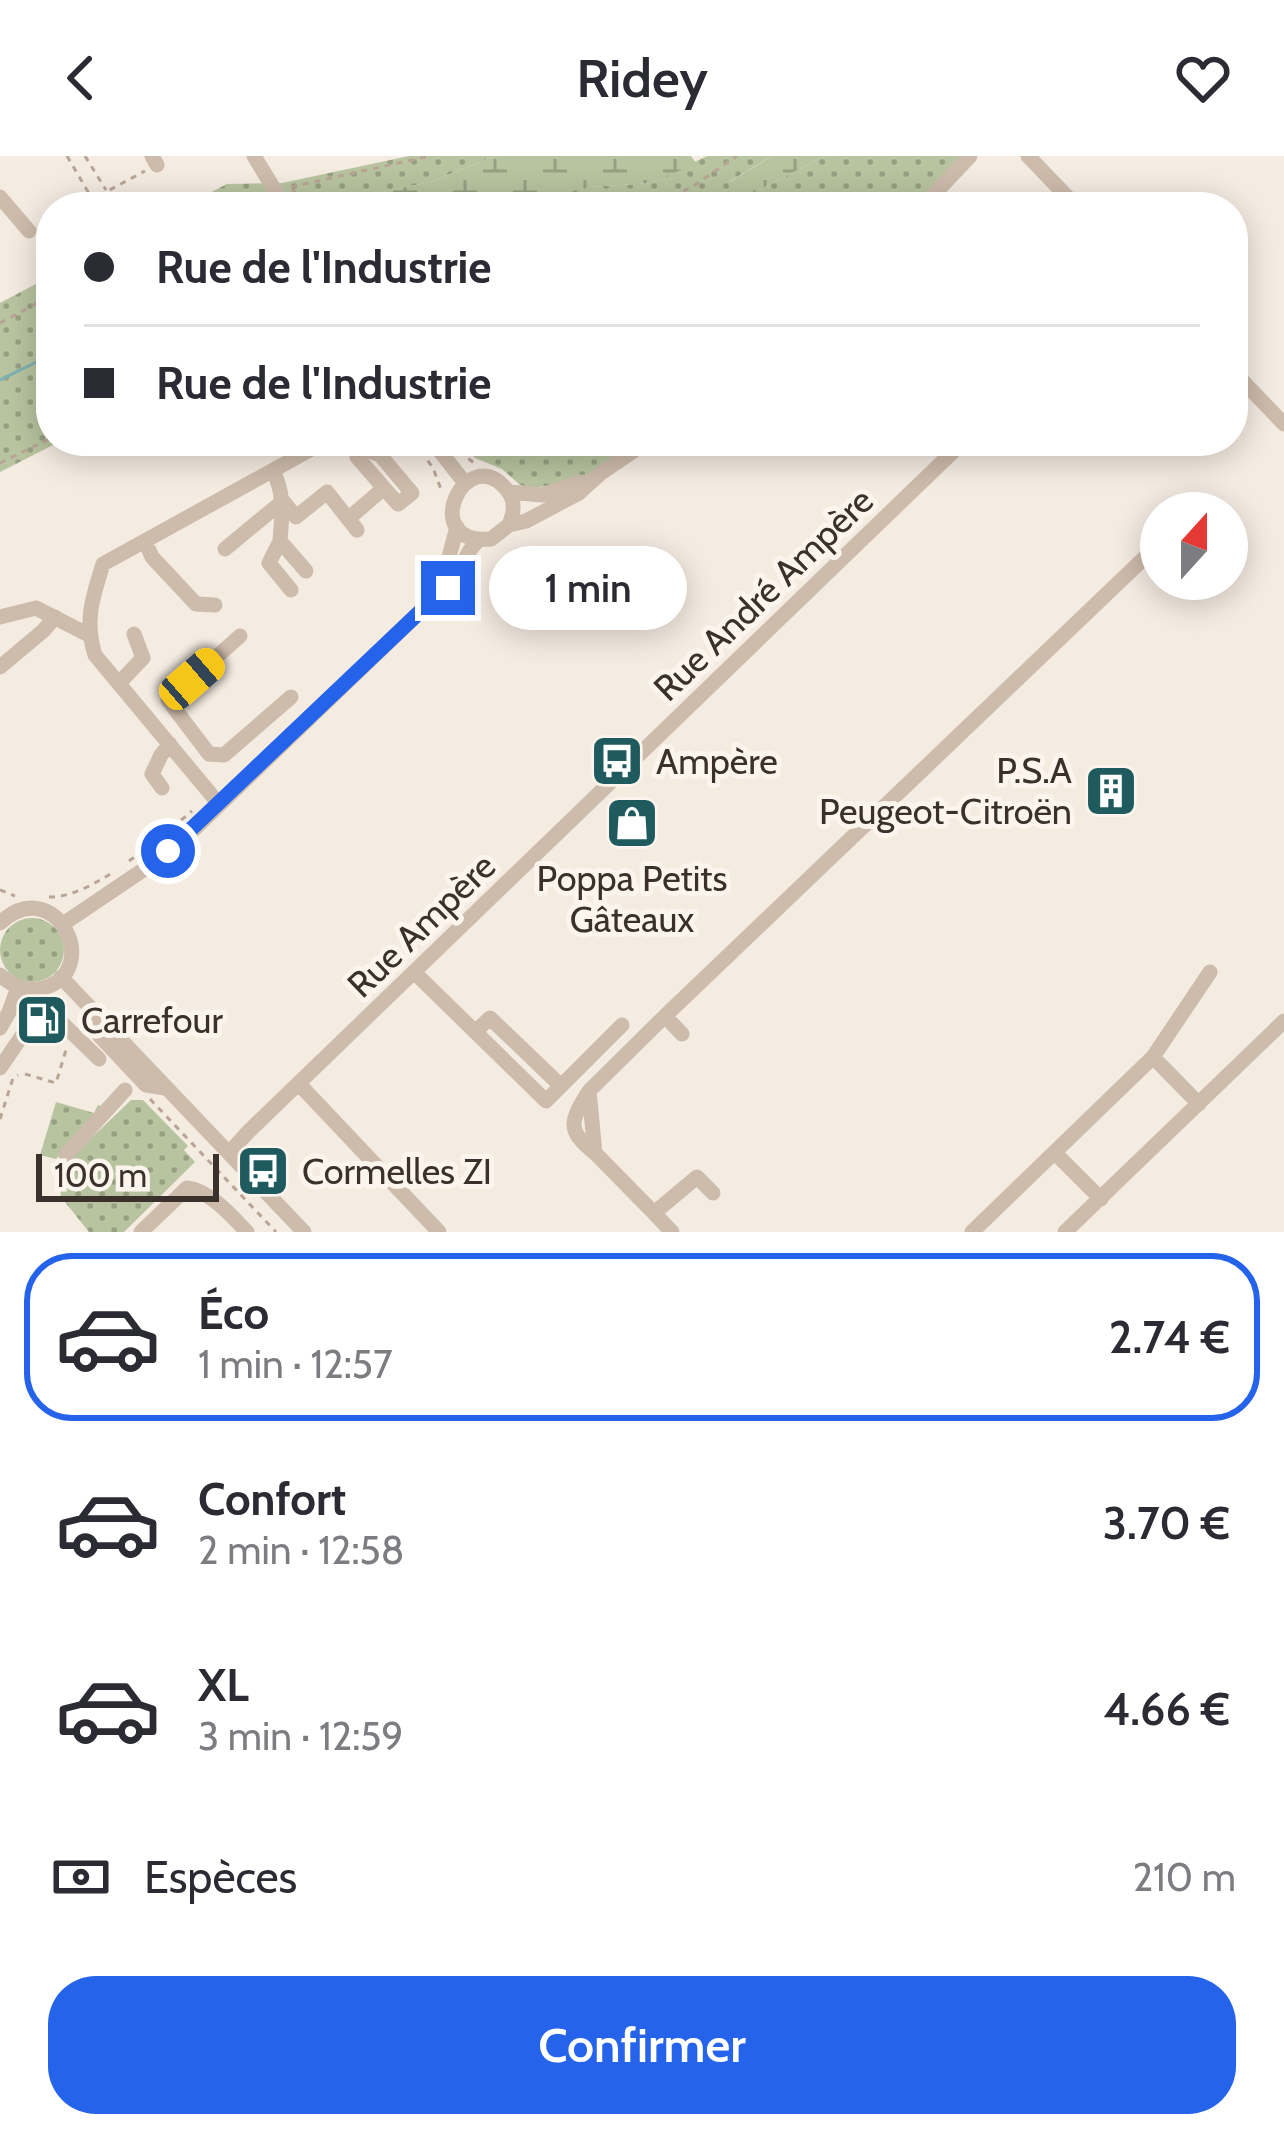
<!DOCTYPE html>
<html lang="fr">
<meta charset="utf-8">
<style>
body{margin:0;font-family:Cabin,sans-serif;background:#f7f7f7;color:#2b2b33;height:100vh;display:flex;flex-direction:column;font-size:45px;white-space:nowrap}
*{box-sizing:border-box;margin:0}
p{font-size:39px;color:#7c7c81}
.icon{flex:none;width:66px;height:66px;fill:none;stroke:currentColor;stroke-width:2;stroke-linecap:round;stroke-linejoin:round}
.map{position:relative;height:1076px;overflow:hidden}
.sheet{display:flex;flex-direction:column;background:#fff;flex:1}
.sheet>*{flex:none}
.guide{position:absolute;left:36px;top:36px;width:1212px;height:264px;border-radius:48px;box-shadow:0 6px 30px #0003;display:grid;align-content:center;height:264px;padding:0 48px;background:#fff}
.needle{width:78px;rotate:21deg}
.tools{position:absolute;left:1140px;top:336px;display:grid;gap:24px}
.tools a{display:grid;place-items:center;width:108px;height:108px;border-radius:50%;background:#fff;box-shadow:0 6px 30px #0003;font-size:60px}
.scale{position:absolute;left:36px;bottom:30px;width:183px;box-sizing:border-box;padding-left:12px;border:6px solid #3b302b;border-top:0;font-size:33px;line-height:42px;white-space:nowrap;color:#3b302b;-webkit-text-stroke:9px #fbf5ee;paint-order:stroke}
.end{position:absolute;width:54px;height:54px;margin:-27px;border:15px solid #2563eb;background:#fff;box-shadow:0 0 0 6px #fff}
.from{border-radius:50%}
.bubble{position:absolute;height:84px;border-radius:42px;background:#fff;box-shadow:0 6px 30px #0003;font-size:39px;font-weight:600;line-height:84px;text-align:center}
.car{position:absolute;width:36px;height:72px;margin:-36px -18px;border-radius:15px;box-shadow:0 0 9px 3px #0007;background:linear-gradient(#f5c518 24%,#345 0 40%,#f5c518 0 76%,#345 0 86%,#f5c518 0)}
.guide b{display:flex;align-items:center;gap:42px;height:114px;font-size:45px}
.guide b+b{border-top:3px solid #e1e1e2}
.guide i{width:30px;height:30px;background:#2b2b33}
ul{padding:21px 0 0;list-style:none}
li{display:flex;align-items:center;gap:36px;height:168px;margin:0 24px 18px;padding:0 24px;border:6px solid transparent;border-radius:48px}
li div{flex:1}
li b{display:block;font-size:45px}
li em{font-style:normal;font-weight:600}
li.on{border-color:#2563eb}
li>.icon{width:108px;height:108px;stroke-width:1.5}
.pay{display:flex;align-items:center;gap:30px;height:132px;padding:0 48px;font-size:45px}
.pay p{margin-inline-start:auto}
.cta{display:flex;gap:24px;margin-top:auto;padding:24px 48px}
.cta a{flex:1;height:138px;border-radius:48px;background:#2563eb;color:#fff;font-size:48px;font-weight:600;line-height:138px;text-align:center}
header{display:flex;justify-content:space-between;align-items:center;height:156px;padding:0 48px;background:#fff;font-size:54px;font-weight:600}
.map>svg:first-child{display:block}
.grass{fill:url(#grass-dots)}
.wetland{fill:url(#wetland-marsh)}
.lines{fill:none;stroke-linecap:round;stroke-linejoin:round}
.stream{stroke:#7fb0b2;stroke-width:3}
.path{stroke:#b9a596;stroke-width:3;stroke-dasharray:6 6;stroke-linecap:butt}
.minor{stroke:#cdbbac;stroke-width:15}
.route{stroke:#2563eb;stroke-width:15}
.labels{text-anchor:middle;dominant-baseline:central;stroke-width:10;stroke-linejoin:round;paint-order:stroke}
.street-label{font-size:36px;fill:#3b302b;stroke:#fbf5ee}
.poi-label{font-size:36px;fill:#3b302b;stroke:#fbf5ee;text-anchor:start}
</style>
<header><svg class="icon" aria-label="back" viewBox="0 0 24 24"><path d="M15 5l-7 7 7 7"/></svg>Ridey<svg class="icon" aria-label="heart" viewBox="0 0 24 24"><path d="M12 20l-8-8c-3-5 5-10 8-4 3-6 11-1 8 4z"/></svg></header>
<div class="map">
<svg width="1284" height="1076" viewBox="0 0 1284 1076">
<defs>
<pattern id="grass-dots" width="8" height="8" patternUnits="userSpaceOnUse" patternTransform="scale(3)"><rect width="8" height="8" fill="#b8c4a0"/><path d="M2 2h.1M6 6h.1" fill="none" stroke="#97a083" stroke-width="1.8" stroke-linecap="round"/></pattern>
<pattern id="wetland-marsh" width="20" height="14" patternUnits="userSpaceOnUse" patternTransform="scale(3)"><rect width="20" height="14" fill="#b8c4a0"/><path d="M1 5h8M5 5V1M11 12h8M15 12V8" fill="none" stroke="#97a083"/></pattern>
</defs>
<rect width="100%" height="100%" fill="#f4ebe1"/>
<!-- grass -->
<path class="grass" d="M409,0h87l-66,26 -100,21 -3,4h-145l45,-23 55,-1z
M707,0h65l-43,26 20,13 76,-39h145l-47,51h-384l50,-20 62,-4z
M51,120v165h10l-61,31v-169z
M459,285h190l-48,34 -66,13 -15,-3 -18,-16 -27,-11z
M0 794a32 32 0 1 1 64 0a32 32 0 1 1-64 0Z
M131,944h12l45,46 -4,4 11,12 -71,70h-35l-28,-35 -3,-27z
M56,946l38,11 4,-8 7,2 -49,52 -16,-4z"/>
<!-- wetland -->
<path class="wetland" d="M496,0h195l5,7 -45,20 -62,4 -50,20h-212l3,-4 100,-21z
M772,0h53l-76,39 -16,4 -5,-16z"/>
<g class="lines">
<!-- stream -->
<path class="stream" d="M0,224l51,-25"/>
<!-- path -->
<path class="path" d="M67,0l30,51
M85,0l21,34
M291,31l139,-31
M292,32l12,19
M78,51l67,-36
M208,51l27,-8 30,-2
M651,51l41,-20 45,-31
M0,167l51,-27
M414,285l19,27 9,24
M459,295l15,12
M0,307l51,-25
M172,672l20,-17
M129,705l26,-19
M0,734l15,6
M49,741c23,0 43,-12 63,-24
M48,845h6l11,9
M25,918l31,9 10,-33
M150,943l126,133
M0,963l13,-41 5,-3"/>
<!-- minor -->
<path class="minor" d="M152,0l5,9
M254,0l31,51
M1028,0l49,51
M0,41l29,34
M922,51l48,-51
M1233,215l51,53
M432,285l33,42
M273,315c12,23 9,44 7,70l26,30
M509,336l33,3 40,-13
M348,363l36,-31 -27,-31 11,-7 12,5 32,38 -14,11 -14,-16
M509,369c5,-12 7,-24 -2,-35 -41,-51 -91,56 -16,49l18,-14 17,-4 53,-28 22,-20 47,-32
M145,385l7,16 44,47 19,1
M280,385l-11,22 22,27
M225,393l58,-48 13,16 31,-25 30,38
M428,443l21,-42 8,-30
M0,461l36,-9 53,27
M240,480l-72,64 41,54 15,1 67,-58
M0,511l43,-36 12,-14
M120,526l23,-24 -9,-24
M162,632l-10,-14 9,-19 9,-11
M219,648l-124,-149c-11,-34 -2,-59 8,-91l223,-123
M0,767c55,-52 105,48 43,65 -17,4 -31,-2 -43,-13
M63,768l83,-56 43,-34 236,-227c11,-9 24,-17 32,-30 8,-15 9,-26 22,-37
M415,817l131,128 76,-76
M61,821l243,255
M665,860l496,-474
M101,862l-2,17 47,50 19,3
M48,865h12l39,38
M0,872l9,-16 9,-25
M475,876l15,-14 71,68
M1153,901l57,-85
M0,912l32,-47h4
M299,928l140,148
M589,935c-18,29 -24,39 6,62
M229,997l19,-21 716,-691
M1055,997l46,46
M66,999l59,-65
M654,1057l-59,-60 -6,-62 76,-75 17,18
M141,1076l46,-44c23,3 44,27 60,44
M672,1076l-18,-19 43,-36 16,16
M972,1076l181,-175 46,47
M1065,1076l219,-211"/>
</g>
<g class="lines">
<!-- route -->
<path class="route" d="M168,695l257,-244 23,-19"/>
</g>
<!-- icons -->
<defs>
<g id="bus-square" transform="scale(2.7)"><rect x="-9" y="-9" width="18" height="18" rx="4" fill="#1f5a5e" stroke="#fbf5ee"/><path d="M-5-6H5V4H4V6H2V4H-2V6H-4V4H-5ZM-3.5-4V0h7V-4ZM-3.5 1.2v1.5H-2V1.2ZM2 1.2v1.5H3.5V1.2Z" fill="#fff"/></g>
<g id="building-square" transform="scale(2.7)"><rect x="-9" y="-9" width="18" height="18" rx="4" fill="#1f5a5e" stroke="#fbf5ee"/><path d="M-4-6H4V6H1V3H-1V6H-4ZM-2.5-4.3h1.7v1.8h-1.7ZM.8-4.3h1.7v1.8H.8ZM-2.5-1h1.7V.8h-1.7ZM.8-1h1.7V.8H.8Z" fill="#fff"/></g>
<g id="shop-square" transform="scale(2.7)"><rect x="-9" y="-9" width="18" height="18" rx="4" fill="#1f5a5e" stroke="#fbf5ee"/><path d="M-5-2.5h2.3a2.7 3.5 0 0 1 5.4 0H5L5.5 6h-11ZM-1.5-2.5h3a1.5 2.3 0 0 0-3 0Z" fill="#fff"/></g>
<g id="fuel-square" transform="scale(2.7)"><rect x="-9" y="-9" width="18" height="18" rx="4" fill="#1f5a5e" stroke="#fbf5ee"/><path d="M-5.5-6h7V0h2V4h1.3V-2.5L3-4.5l.8-.8L6-3V5H2.5V1h-1V6h-7ZM-4.2-4.7v3.2H.2V-4.7Z" fill="#fff"/></g>
</defs>
<g fill-rule="evenodd">
<use href="#bus-square" x="617" y="605"/>
<use href="#building-square" x="1111" y="635"/>
<use href="#shop-square" x="632" y="667"/>
<use href="#fuel-square" x="42" y="864"/>
<use href="#bus-square" x="263" y="1015"/>
</g>
<g class="labels">
<!-- street labels -->
<g class="street-label">
<text transform="translate(763 438) rotate(-44)">Rue André Ampère</text>
<text transform="translate(421 769) rotate(-44)">Rue Ampère</text>
</g>
<!-- poi labels -->
<g class="poi-label">
<text x="656" y="605">Ampère</text>
<text x="1072" y="614" text-anchor="end">P.S.A<tspan x="1072" dy="41">Peugeot-Citroën</tspan></text>
<text x="632" y="722" text-anchor="middle">Poppa Petits<tspan x="632" dy="41">Gâteaux</tspan></text>
<text x="81" y="864">Carrefour</text>
<text x="302" y="1015">Cormelles ZI</text>
</g>
</g>
</svg>
<div class="tools">
<a><svg class="needle" viewBox="-14 -14 28 28"><path d="M0-13l5 13h-10z" fill="#e53935"/><path d="M0 13l5-13h-10z" fill="#7c7c81"/></svg></a>
</div>
<div class="scale">100 m</div>
<i class="end from" style="left:168px;top:695px"></i>
<i class="end" style="left:448px;top:432px"></i>
<div class="bubble" style="left:489px;top:390px;width:198px">1 min</div>
<i class="car" style="left:192px;top:523px;rotate:49deg"></i>
<div class="guide">
<b><i class="from"></i>Rue de l'Industrie</b>
<b><i></i>Rue de l'Industrie</b>
</div>
</div>
<section class="sheet">
<ul>
<li class="on"><svg class="icon" aria-label="car" viewBox="0 0 24 24"><path d="M5 17H2v-5l4-1 3-4h7l3 4 3 1v5h-3M9 17h6M6 11h13"/><circle cx="7" cy="17" r="2"/><circle cx="17" cy="17" r="2"/></svg><div><b>Éco</b><p>1 min · 12:57</p></div><em>2.74 €</em></li>
<li><svg class="icon" aria-label="car" viewBox="0 0 24 24"><path d="M5 17H2v-5l4-1 3-4h7l3 4 3 1v5h-3M9 17h6M6 11h13"/><circle cx="7" cy="17" r="2"/><circle cx="17" cy="17" r="2"/></svg><div><b>Confort</b><p>2 min · 12:58</p></div><em>3.70 €</em></li>
<li><svg class="icon" aria-label="car" viewBox="0 0 24 24"><path d="M5 17H2v-5l4-1 3-4h7l3 4 3 1v5h-3M9 17h6M6 11h13"/><circle cx="7" cy="17" r="2"/><circle cx="17" cy="17" r="2"/></svg><div><b>XL</b><p>3 min · 12:59</p></div><em>4.66 €</em></li>
</ul>
<div class="pay"><svg class="icon" aria-label="cash" viewBox="0 0 24 24"><path d="M3 7h18v10H3z"/><circle cx="12" cy="12" r="2"/></svg>Espèces<p>210 m</p></div>
<div class="cta"><a>Confirmer</a></div>
</section>
